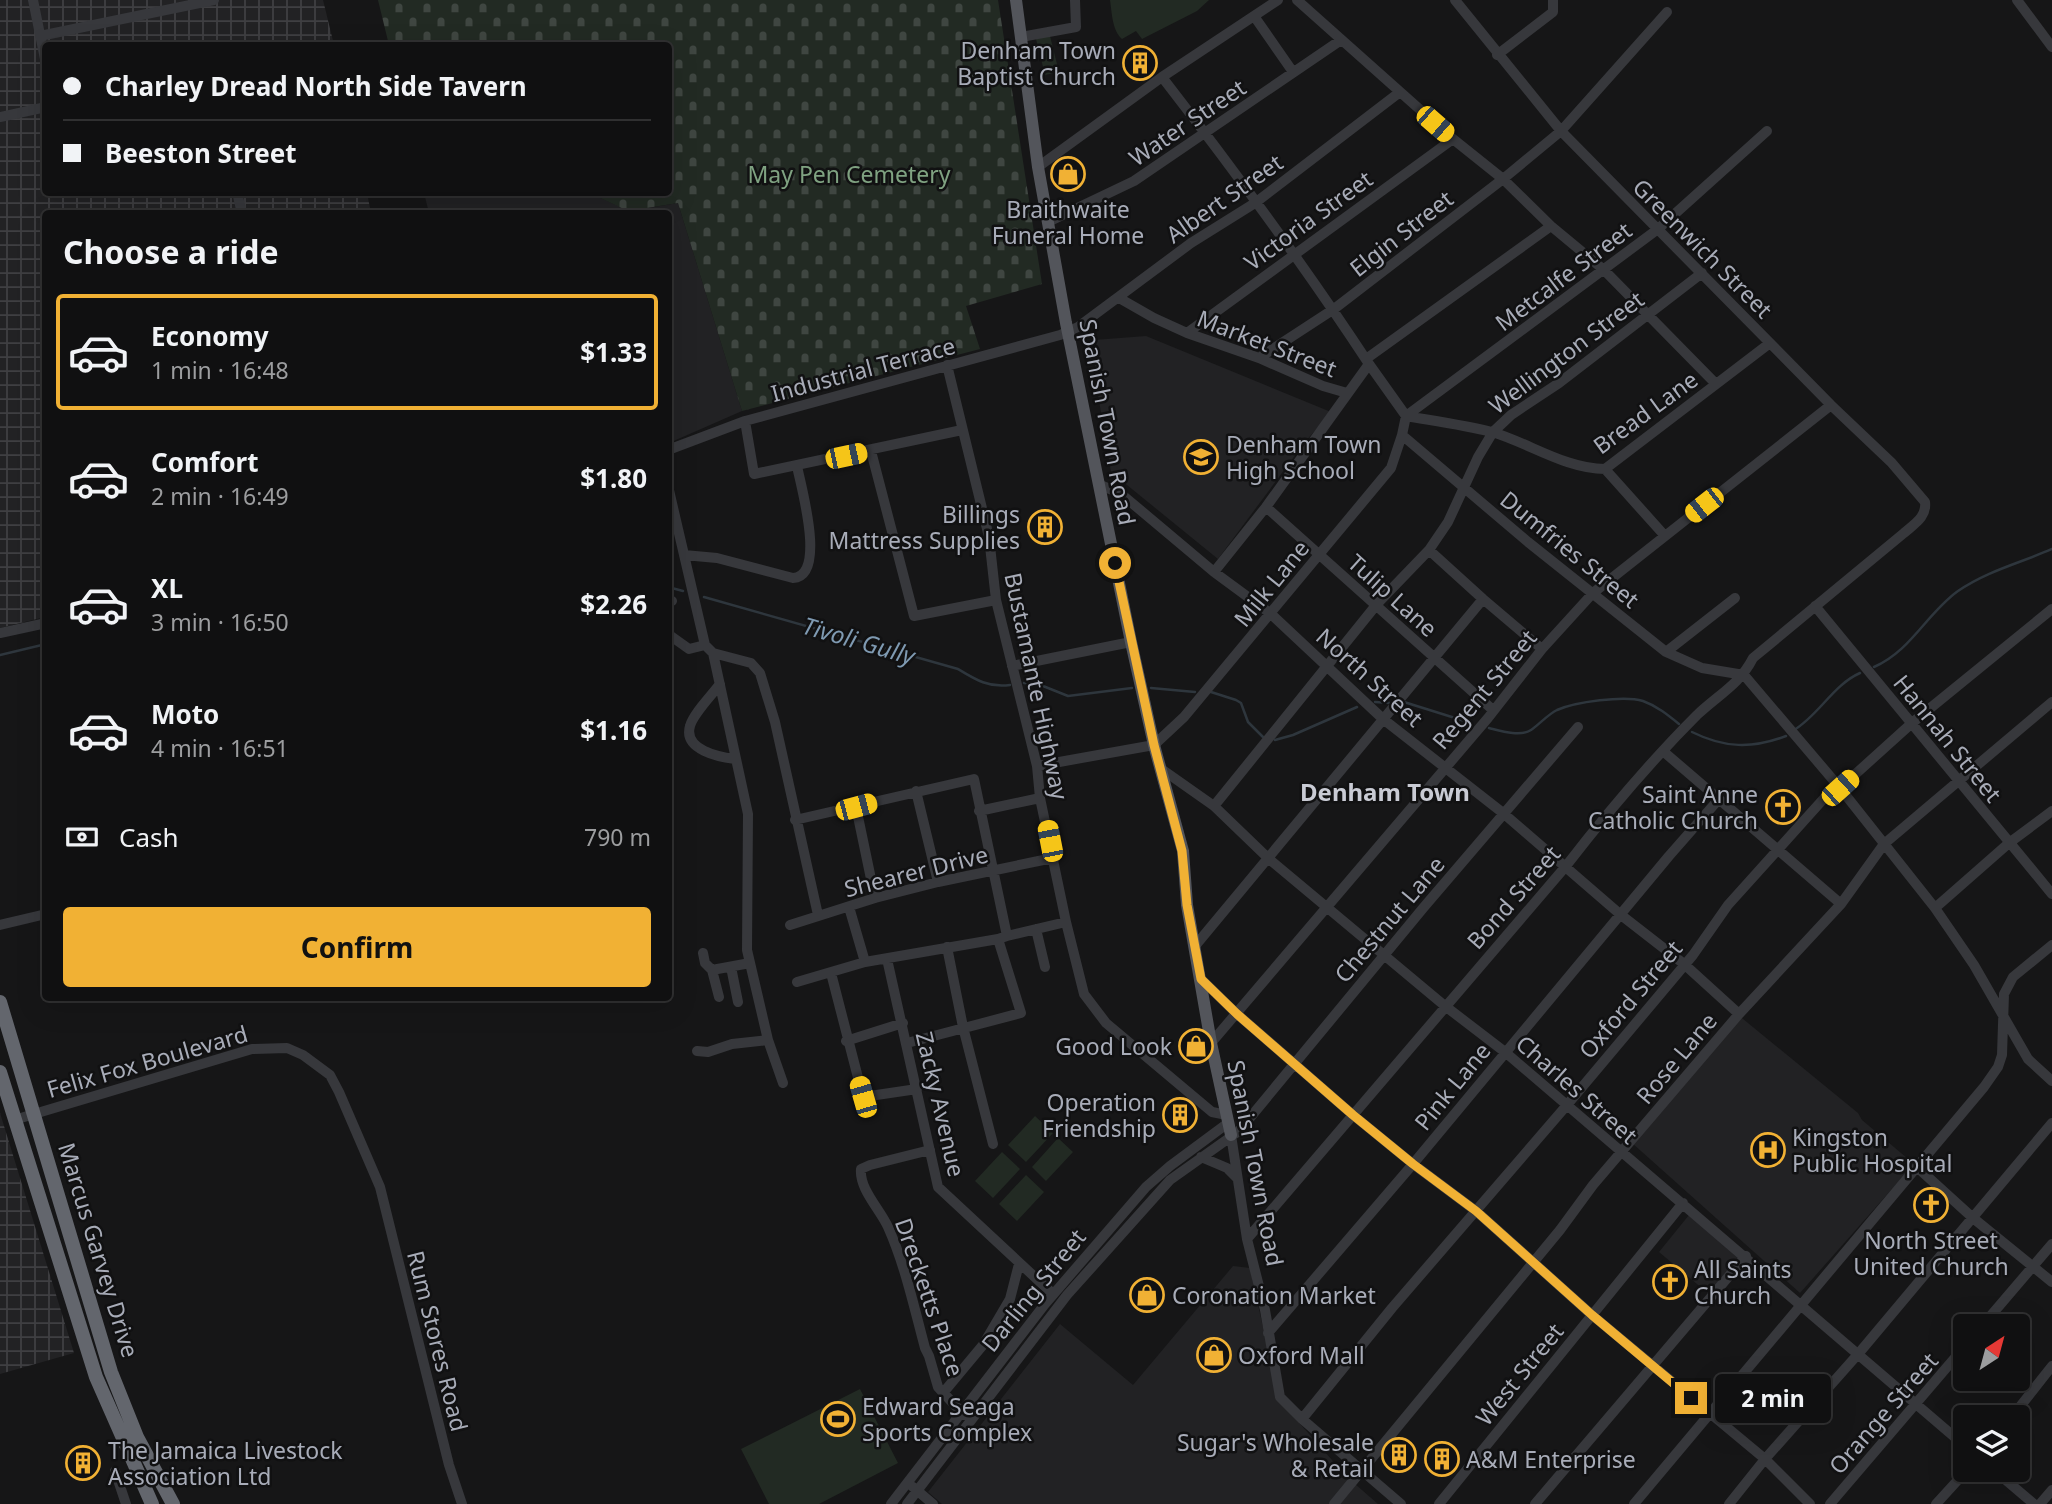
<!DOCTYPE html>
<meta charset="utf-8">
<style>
body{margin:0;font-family:"Noto Sans",sans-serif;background:#19191a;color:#f1f3f6;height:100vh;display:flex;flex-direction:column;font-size:26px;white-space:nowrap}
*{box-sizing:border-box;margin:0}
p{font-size:23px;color:#9c9d9f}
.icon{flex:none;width:38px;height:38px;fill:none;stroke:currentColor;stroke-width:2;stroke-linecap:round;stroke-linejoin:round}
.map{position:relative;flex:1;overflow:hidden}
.side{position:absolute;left:42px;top:210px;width:630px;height:791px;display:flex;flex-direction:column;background:#101011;border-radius:7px;box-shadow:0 7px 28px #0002,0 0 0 2px #303031}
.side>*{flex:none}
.top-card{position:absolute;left:42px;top:42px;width:630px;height:154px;border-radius:7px;box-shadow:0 7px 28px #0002,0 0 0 2px #303031;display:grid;align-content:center;height:154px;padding:0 21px;background:#101011}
.needle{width:46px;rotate:36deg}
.fabs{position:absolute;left:1953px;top:1314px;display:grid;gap:14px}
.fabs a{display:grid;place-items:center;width:77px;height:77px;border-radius:7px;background:#101011;box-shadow:0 7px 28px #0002,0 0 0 2px #303031;font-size:35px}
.end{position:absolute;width:32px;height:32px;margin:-16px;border:9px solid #f1b134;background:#111;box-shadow:0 0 0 4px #111}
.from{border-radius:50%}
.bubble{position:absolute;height:49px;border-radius:7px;background:#101011;box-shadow:0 7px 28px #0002,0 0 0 2px #303031;font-size:23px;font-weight:700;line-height:49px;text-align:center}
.car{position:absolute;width:21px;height:42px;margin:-21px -10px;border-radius:9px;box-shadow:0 0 5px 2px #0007;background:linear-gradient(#f5c518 24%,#345 0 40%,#f5c518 0 76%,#345 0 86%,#f5c518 0)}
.top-card b{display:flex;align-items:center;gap:24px;height:66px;font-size:26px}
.top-card b+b{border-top:2px solid #303031}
.top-card i{width:18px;height:18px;background:#f1f3f6}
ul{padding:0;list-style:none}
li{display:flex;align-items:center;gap:21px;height:116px;margin:0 14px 10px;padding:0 7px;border:4px solid transparent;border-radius:7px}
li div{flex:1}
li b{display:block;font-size:26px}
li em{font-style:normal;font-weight:700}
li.current{border-color:#f1b134}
li>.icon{width:63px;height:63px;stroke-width:1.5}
h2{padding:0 21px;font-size:32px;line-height:84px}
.pay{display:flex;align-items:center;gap:18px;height:77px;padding:0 21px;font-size:26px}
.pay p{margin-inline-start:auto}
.button{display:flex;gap:14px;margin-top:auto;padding:14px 21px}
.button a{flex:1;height:80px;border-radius:7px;background:#f1b134;color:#111;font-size:28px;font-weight:700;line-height:80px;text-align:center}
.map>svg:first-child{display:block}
.built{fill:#222224}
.industrial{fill:url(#industrial-grid)}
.cemetery{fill:url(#cemetery-stones)}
.park{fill:#222a23}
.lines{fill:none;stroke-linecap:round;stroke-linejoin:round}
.stream{stroke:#2e363d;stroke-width:2.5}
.minor{stroke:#37383c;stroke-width:10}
.major{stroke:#53555b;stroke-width:12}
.highway{stroke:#63666d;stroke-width:14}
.route{stroke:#f1b134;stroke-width:9}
.labels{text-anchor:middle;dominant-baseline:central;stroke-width:5;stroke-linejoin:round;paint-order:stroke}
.poi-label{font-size:23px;fill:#a8acb8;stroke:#111112;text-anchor:start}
.street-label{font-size:23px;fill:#a8acb8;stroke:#111112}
.park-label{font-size:23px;fill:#7fa281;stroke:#111112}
.water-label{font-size:24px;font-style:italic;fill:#7f9ab2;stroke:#111112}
.neighbourhood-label{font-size:24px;font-weight:bold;fill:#c9cbd4;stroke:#111112}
</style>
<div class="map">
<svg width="2052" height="1504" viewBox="0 0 2052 1504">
<defs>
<pattern id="industrial-grid" width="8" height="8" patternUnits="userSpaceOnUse" patternTransform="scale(1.75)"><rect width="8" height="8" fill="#222224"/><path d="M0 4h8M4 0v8" fill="none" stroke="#3f3f42"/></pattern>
<pattern id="cemetery-stones" width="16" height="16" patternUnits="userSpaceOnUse" patternTransform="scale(1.75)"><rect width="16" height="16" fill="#222a23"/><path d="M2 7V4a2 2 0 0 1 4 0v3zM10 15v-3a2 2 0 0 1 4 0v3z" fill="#3f4641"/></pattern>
</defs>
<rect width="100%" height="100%" fill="#161617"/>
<!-- built -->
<path class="built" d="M424,193h166l39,18 49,-8 64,208 -73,32 -1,-229 -239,-1z
M1146,336l185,76 -26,30 -87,117 -107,-87 -15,-89 -2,-43z
M1737,1014l121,99 4,7 52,44 -114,129 -168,-150z
M1689,1215l51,43 -30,37 -51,-43z
M1233,1266l17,2 29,132 68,77 31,27h-436l-14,-12 132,-168 73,61z"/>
<!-- industrial -->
<path class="industrial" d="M0,0h323l11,45 -288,1v146l321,1 4,20 -325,1 -1,403 -45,11z
M0,1113l74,240 -74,21z"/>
<!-- cemetery -->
<path class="cemetery" d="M378,0h620l44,284 -76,22 14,43 -238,62 -64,-208 -50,8 -38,-18 78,-1v-146l-279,-1z"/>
<!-- park -->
<path class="park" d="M1110,0h99l-12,11 -55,28 -6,-8 -14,8c-10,-9 -10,-26 -12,-39z
M1050,36l9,36 -14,3 -9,-36z
M1035,1116l18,17 -27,29 -18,-17z
M1058,1138l15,14 -27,29 -14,-14z
M1002,1152l18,17 -27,29 -18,-17z
M1026,1175l18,17 -27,29 -18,-17z
M860,1389l38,74 -79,41h-50l-28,-55z"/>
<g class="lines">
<!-- stream -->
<path class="stream" d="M668,587l15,4
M704,597l254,72c18,11 31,19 52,16
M0,655l46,-11
M1874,667c37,-16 53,-54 84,-76 29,-20 62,-28 94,-42
M1024,683l14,1 30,12 64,-8
M1151,688l44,4
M1211,692l25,8 5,3 7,19 15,15
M1375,702l15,1
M1404,702l67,21
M1489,728c12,3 31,9 42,2 9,-6 16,-15 26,-20 18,-8 67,-15 86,-9 14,5 25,14 36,23
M1794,730c25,-15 39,-45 66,-57
M1692,732c32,16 60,17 94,4
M1275,740l18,-5 64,-28"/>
<!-- minor -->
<path class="minor" d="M33,0l13,64
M1297,0l156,139 50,40 48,47 53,44 112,114
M2017,0l35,47
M1254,16l39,56
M40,36l174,-36
M1021,37l55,-10 -1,-27
M1497,55l56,-43v-12
M1162,77c72,93 142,188 207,287
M0,117l46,-10
M1767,131l-109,98 -252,187 -4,19 126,107 138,110 36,16 42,7 96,113 95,120 39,57 54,94 24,22
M1038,167l124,-90 116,-77
M237,192l5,22
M1048,222l86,-41 207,-141
M1119,298l35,20 33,15 72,25 64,28 24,7
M1187,333l266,-194
M1259,358l75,-49 169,-130 58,-48 106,-119
M1366,359l185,-133
M947,365l42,172 7,63 41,166 3,32 26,124 18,72 22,29 106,89 15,3
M745,421l9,53 208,-44
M668,450l77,-29 315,-86 18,-8 113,-84 64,-40 145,-111
M871,451l43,165 82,-16
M1605,469l60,67
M1100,485l20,8 94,79 57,42 112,105 120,94 118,102 63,49 55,50
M668,486l37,159 8,8 38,10 9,10 15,49 43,193
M1266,507l227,203
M1429,550l54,49 59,50
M684,555l33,3 76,20c34,-2 8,-91 4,-112
M1214,572l52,-65 103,-143 37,52c29,5 58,9 86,16 37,11 74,37 113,37l165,-126
M668,602l4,-1
M1815,606l237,288
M0,633l46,-10
M668,634l21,15 16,-4
M1666,652l69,-54
M713,653l35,161 -1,136 21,90 15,43
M1012,666l119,-24
M720,684c-8,11 -27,30 -30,42 -7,24 29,31 45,33
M1664,752l177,152
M1037,766l117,-21 30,-28 207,-249 11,-33
M1160,768l54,38 55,53 176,147 60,46 460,394
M1840,788l72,-65 140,-114
M916,791l22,91
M1214,806l163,-202 52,-54 19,-28 30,-65 15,-25 18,-17 48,-32 143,-110
M856,807l19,91
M979,811l61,-13
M795,820l179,-41 33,157 -9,3 23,74 -114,30
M849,907l16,55
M1935,908l74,-65 43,-32
M0,925l46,-11
M790,925l85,-27 63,-16 115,-24
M1036,929l9,38
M1007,936l59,-14
M1195,946l288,-347
M947,947l16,80 30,117
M703,953l2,10 7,7 7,27
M887,959l51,228 115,107
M731,967l7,35
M712,970l38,-7
M831,973l32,124 54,-8
M1201,979l36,35 116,101 60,49 63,47 116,104 173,144 45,45
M797,982l68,-20 133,-23
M846,1041l57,-18
M1211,1043l277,-325 54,-69 51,-56 238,-188
M697,1051l11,1 24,-8 36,-4
M14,1120l238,-71 35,-1 16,7 27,20 9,17 41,95 69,278 13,39
M1231,1135l16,104 18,71 15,87 22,22 99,85
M930,1150l-60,15 -9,4c-2,20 19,40 27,58 17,38 26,80 37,121l4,8 9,31 26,28
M1201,1157l26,11 10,10
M1918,1168l55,50 79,64
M1247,1239l319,-373c41,-53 84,-104 131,-151 21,-20 43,-31 56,-57l151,-125c10,-9 23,-16 21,-31l-34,-40 -60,-57 -270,-274 -106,-131
M1982,1326l70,-82
M1268,1333l145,-169 256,-308 50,-57
M943,1393l40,-48 27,-46 9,-35
M2011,1418l41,-52
M1302,1419l90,-111 175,-203 126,-150 35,-50 99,-110
M1994,1470l40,34
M115,1471l11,33
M913,1487l20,17
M891,1504l154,-200 101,-117 24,-21 58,-43
M907,1504l160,-209 103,-115 69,-49 185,-224 154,-180
M1334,1504l226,-274 33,-45 146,-171 102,-110 43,-60 168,-142
M1439,1504l244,-301
M1535,1504l211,-248
M1634,1504l350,-417 14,-20 4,-12 2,-61 9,-17 39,-32
M1729,1504l36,-45 94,-106 193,-230
M1830,1504l135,-158
M1936,1504l31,-34
M2040,1504l12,-14"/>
<!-- major -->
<path class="major" d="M1016,0l22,167 28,156 65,319 23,103 29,106 4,54 24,138 20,92"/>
<!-- highway -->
<path class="highway" d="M0,1002l111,370 26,65 36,67
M0,1072l96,305 56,127"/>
</g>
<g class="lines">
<!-- route -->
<path class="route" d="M1115,563l39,182 28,106 5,54 14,74 36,35 116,101 60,49 63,47 116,104 99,83"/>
</g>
<!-- icons -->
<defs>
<g id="building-ring" transform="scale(1.75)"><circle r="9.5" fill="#111112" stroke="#f1b134" stroke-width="1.5"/><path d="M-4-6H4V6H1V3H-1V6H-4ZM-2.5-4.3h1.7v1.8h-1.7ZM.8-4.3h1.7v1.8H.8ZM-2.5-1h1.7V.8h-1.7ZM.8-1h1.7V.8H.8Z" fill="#f1b134"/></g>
<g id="shop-ring" transform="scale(1.75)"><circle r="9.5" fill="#111112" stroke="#f1b134" stroke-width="1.5"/><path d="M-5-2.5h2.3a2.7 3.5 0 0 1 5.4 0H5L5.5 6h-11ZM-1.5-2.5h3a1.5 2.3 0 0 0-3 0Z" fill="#f1b134"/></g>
<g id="school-ring" transform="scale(1.75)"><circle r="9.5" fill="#111112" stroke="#f1b134" stroke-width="1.5"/><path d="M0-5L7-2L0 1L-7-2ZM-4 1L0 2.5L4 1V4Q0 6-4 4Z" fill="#f1b134"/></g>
<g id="church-ring" transform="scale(1.75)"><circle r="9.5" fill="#111112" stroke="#f1b134" stroke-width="1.5"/><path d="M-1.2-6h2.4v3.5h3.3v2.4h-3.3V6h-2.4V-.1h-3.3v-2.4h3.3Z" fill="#f1b134"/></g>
<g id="hospital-ring" transform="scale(1.75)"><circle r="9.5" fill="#111112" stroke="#f1b134" stroke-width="1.5"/><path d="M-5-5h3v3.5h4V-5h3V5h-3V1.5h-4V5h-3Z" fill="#f1b134"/></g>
<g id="stadium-ring" transform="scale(1.75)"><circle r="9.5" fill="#111112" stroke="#f1b134" stroke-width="1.5"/><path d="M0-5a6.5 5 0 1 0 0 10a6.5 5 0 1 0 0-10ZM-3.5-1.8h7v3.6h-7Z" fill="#f1b134"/></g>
</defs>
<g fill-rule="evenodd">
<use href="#building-ring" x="1140" y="63"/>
<use href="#shop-ring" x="1068" y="174"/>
<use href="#school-ring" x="1201" y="457"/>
<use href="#building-ring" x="1045" y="527"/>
<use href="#church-ring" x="1783" y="807"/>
<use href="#shop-ring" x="1196" y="1046"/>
<use href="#building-ring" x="1180" y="1115"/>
<use href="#hospital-ring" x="1768" y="1150"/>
<use href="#church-ring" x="1931" y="1205"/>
<use href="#church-ring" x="1670" y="1282"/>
<use href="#shop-ring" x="1147" y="1295"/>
<use href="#shop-ring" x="1214" y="1355"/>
<use href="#stadium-ring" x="838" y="1419"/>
<use href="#building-ring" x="1399" y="1455"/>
<use href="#building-ring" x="1442" y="1459"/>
<use href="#building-ring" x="83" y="1463"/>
</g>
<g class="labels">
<!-- poi labels -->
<g class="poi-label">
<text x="1116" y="50" text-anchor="end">Denham Town<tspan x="1116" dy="26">Baptist Church</tspan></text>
<text x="1068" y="209" text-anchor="middle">Braithwaite<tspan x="1068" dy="26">Funeral Home</tspan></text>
<text x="1226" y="444">Denham Town<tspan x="1226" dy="26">High School</tspan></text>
<text x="1020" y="514" text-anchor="end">Billings<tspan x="1020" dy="26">Mattress Supplies</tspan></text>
<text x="1758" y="794" text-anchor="end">Saint Anne<tspan x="1758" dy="26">Catholic Church</tspan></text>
<text x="1172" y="1046" text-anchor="end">Good Look</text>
<text x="1156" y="1102" text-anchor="end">Operation<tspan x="1156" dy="26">Friendship</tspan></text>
<text x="1792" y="1137">Kingston<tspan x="1792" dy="26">Public Hospital</tspan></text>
<text x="1931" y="1240" text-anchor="middle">North Street<tspan x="1931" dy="26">United Church</tspan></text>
<text x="1694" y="1269">All Saints<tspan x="1694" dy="26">Church</tspan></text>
<text x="1172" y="1295">Coronation Market</text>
<text x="1238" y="1355">Oxford Mall</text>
<text x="862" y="1406">Edward Seaga<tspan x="862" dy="26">Sports Complex</tspan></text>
<text x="1374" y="1442" text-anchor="end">Sugar's Wholesale<tspan x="1374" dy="26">&amp; Retail</tspan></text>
<text x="108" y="1450">The Jamaica Livestock<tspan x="108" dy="26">Association Ltd</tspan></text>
<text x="1466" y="1459">A&amp;M Enterprise</text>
</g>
<!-- street labels -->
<g class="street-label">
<text transform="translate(1187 122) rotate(-34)">Water Street</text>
<text transform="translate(1224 198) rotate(-35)">Albert Street</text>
<text transform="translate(1308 220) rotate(-36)">Victoria Street</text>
<text transform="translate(1401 233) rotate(-38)">Elgin Street</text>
<text transform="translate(1703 248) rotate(45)">Greenwich Street</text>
<text transform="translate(1563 276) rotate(-37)">Metcalfe Street</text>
<text transform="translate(1267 343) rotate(21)">Market Street</text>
<text transform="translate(1566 352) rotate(-37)">Wellington Street</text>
<text transform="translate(863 369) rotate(-15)">Industrial Terrace</text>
<text transform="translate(1645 412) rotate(-36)">Bread Lane</text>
<text transform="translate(1108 422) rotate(79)">Spanish Town Road</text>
<text transform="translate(1570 549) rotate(39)">Dumfries Street</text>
<text transform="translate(1271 583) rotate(-51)">Milk Lane</text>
<text transform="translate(1393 595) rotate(42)">Tulip Lane</text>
<text transform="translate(1370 677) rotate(42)">North Street</text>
<text transform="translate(1037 686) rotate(78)">Bustamante Highway</text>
<text transform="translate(1484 689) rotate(-50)">Regent Street</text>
<text transform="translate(1948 738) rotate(51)">Hannah Street</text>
<text transform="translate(916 871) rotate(-14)">Shearer Drive</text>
<text transform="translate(1513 897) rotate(-49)">Bond Street</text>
<text transform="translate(1389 919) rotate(-50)">Chestnut Lane</text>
<text transform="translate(1630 999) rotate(-50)">Oxford Street</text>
<text transform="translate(1676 1058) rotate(-50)">Rose Lane</text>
<text transform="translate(147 1061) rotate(-16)">Felix Fox Boulevard</text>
<text transform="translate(1452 1086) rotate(-51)">Pink Lane</text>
<text transform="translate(1577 1089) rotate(41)">Charles Street</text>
<text transform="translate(941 1104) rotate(77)">Zacky Avenue</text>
<text transform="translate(1256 1163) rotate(79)">Spanish Town Road</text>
<text transform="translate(99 1250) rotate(73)">Marcus Garvey Drive</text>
<text transform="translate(1033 1290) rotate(-51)">Darling Street</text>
<text transform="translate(930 1297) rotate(71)">Drecketts Place</text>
<text transform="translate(438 1341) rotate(76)">Rum Stores Road</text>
<text transform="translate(1519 1374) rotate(-51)">West Street</text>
<text transform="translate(1883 1413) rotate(-49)">Orange Street</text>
</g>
<!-- park labels -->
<g class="park-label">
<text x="849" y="174">May Pen Cemetery</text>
</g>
<!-- water labels -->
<g class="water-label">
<text transform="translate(859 640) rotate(16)">Tivoli Gully</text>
</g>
<!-- neighbourhood labels -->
<g class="neighbourhood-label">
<text x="1385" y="791">Denham Town</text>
</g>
</g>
</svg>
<div class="fabs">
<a><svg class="needle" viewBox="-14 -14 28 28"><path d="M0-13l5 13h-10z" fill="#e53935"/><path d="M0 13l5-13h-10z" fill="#9c9d9f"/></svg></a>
<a><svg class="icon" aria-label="layers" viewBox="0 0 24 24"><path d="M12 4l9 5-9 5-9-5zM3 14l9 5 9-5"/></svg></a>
</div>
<i class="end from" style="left:1115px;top:563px"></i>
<i class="end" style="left:1691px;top:1398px"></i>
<div class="bubble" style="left:1715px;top:1374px;width:116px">2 min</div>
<i class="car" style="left:1435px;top:124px;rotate:131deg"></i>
<i class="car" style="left:846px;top:456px;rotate:78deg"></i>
<i class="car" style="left:1704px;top:505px;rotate:232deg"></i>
<i class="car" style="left:1840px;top:788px;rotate:48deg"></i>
<i class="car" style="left:856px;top:807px;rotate:75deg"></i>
<i class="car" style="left:1050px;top:841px;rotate:349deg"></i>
<i class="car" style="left:863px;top:1097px;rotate:344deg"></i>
<div class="top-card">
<b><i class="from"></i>Charley Dread North Side Tavern</b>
<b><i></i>Beeston Street</b>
</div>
<section class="side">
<h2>Choose a ride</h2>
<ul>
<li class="current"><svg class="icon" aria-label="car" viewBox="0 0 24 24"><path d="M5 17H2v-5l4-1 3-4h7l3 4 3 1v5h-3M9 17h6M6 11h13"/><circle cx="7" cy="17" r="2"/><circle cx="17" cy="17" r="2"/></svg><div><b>Economy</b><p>1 min · 16:48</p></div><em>$1.33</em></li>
<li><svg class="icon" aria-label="car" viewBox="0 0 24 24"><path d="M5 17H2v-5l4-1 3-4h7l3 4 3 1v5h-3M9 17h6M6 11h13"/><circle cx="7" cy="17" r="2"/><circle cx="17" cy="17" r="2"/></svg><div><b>Comfort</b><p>2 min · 16:49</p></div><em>$1.80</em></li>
<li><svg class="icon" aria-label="car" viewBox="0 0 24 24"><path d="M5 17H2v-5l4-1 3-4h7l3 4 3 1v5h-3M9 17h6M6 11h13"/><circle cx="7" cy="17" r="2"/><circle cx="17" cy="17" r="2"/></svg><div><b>XL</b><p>3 min · 16:50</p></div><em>$2.26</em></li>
<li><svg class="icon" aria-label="car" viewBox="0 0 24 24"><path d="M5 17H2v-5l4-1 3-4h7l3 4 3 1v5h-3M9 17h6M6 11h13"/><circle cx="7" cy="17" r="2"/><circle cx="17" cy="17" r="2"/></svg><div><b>Moto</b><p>4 min · 16:51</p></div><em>$1.16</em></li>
</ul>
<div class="pay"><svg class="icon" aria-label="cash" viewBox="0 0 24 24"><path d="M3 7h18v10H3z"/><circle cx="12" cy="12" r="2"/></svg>Cash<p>790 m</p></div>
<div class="button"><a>Confirm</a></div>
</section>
</div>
